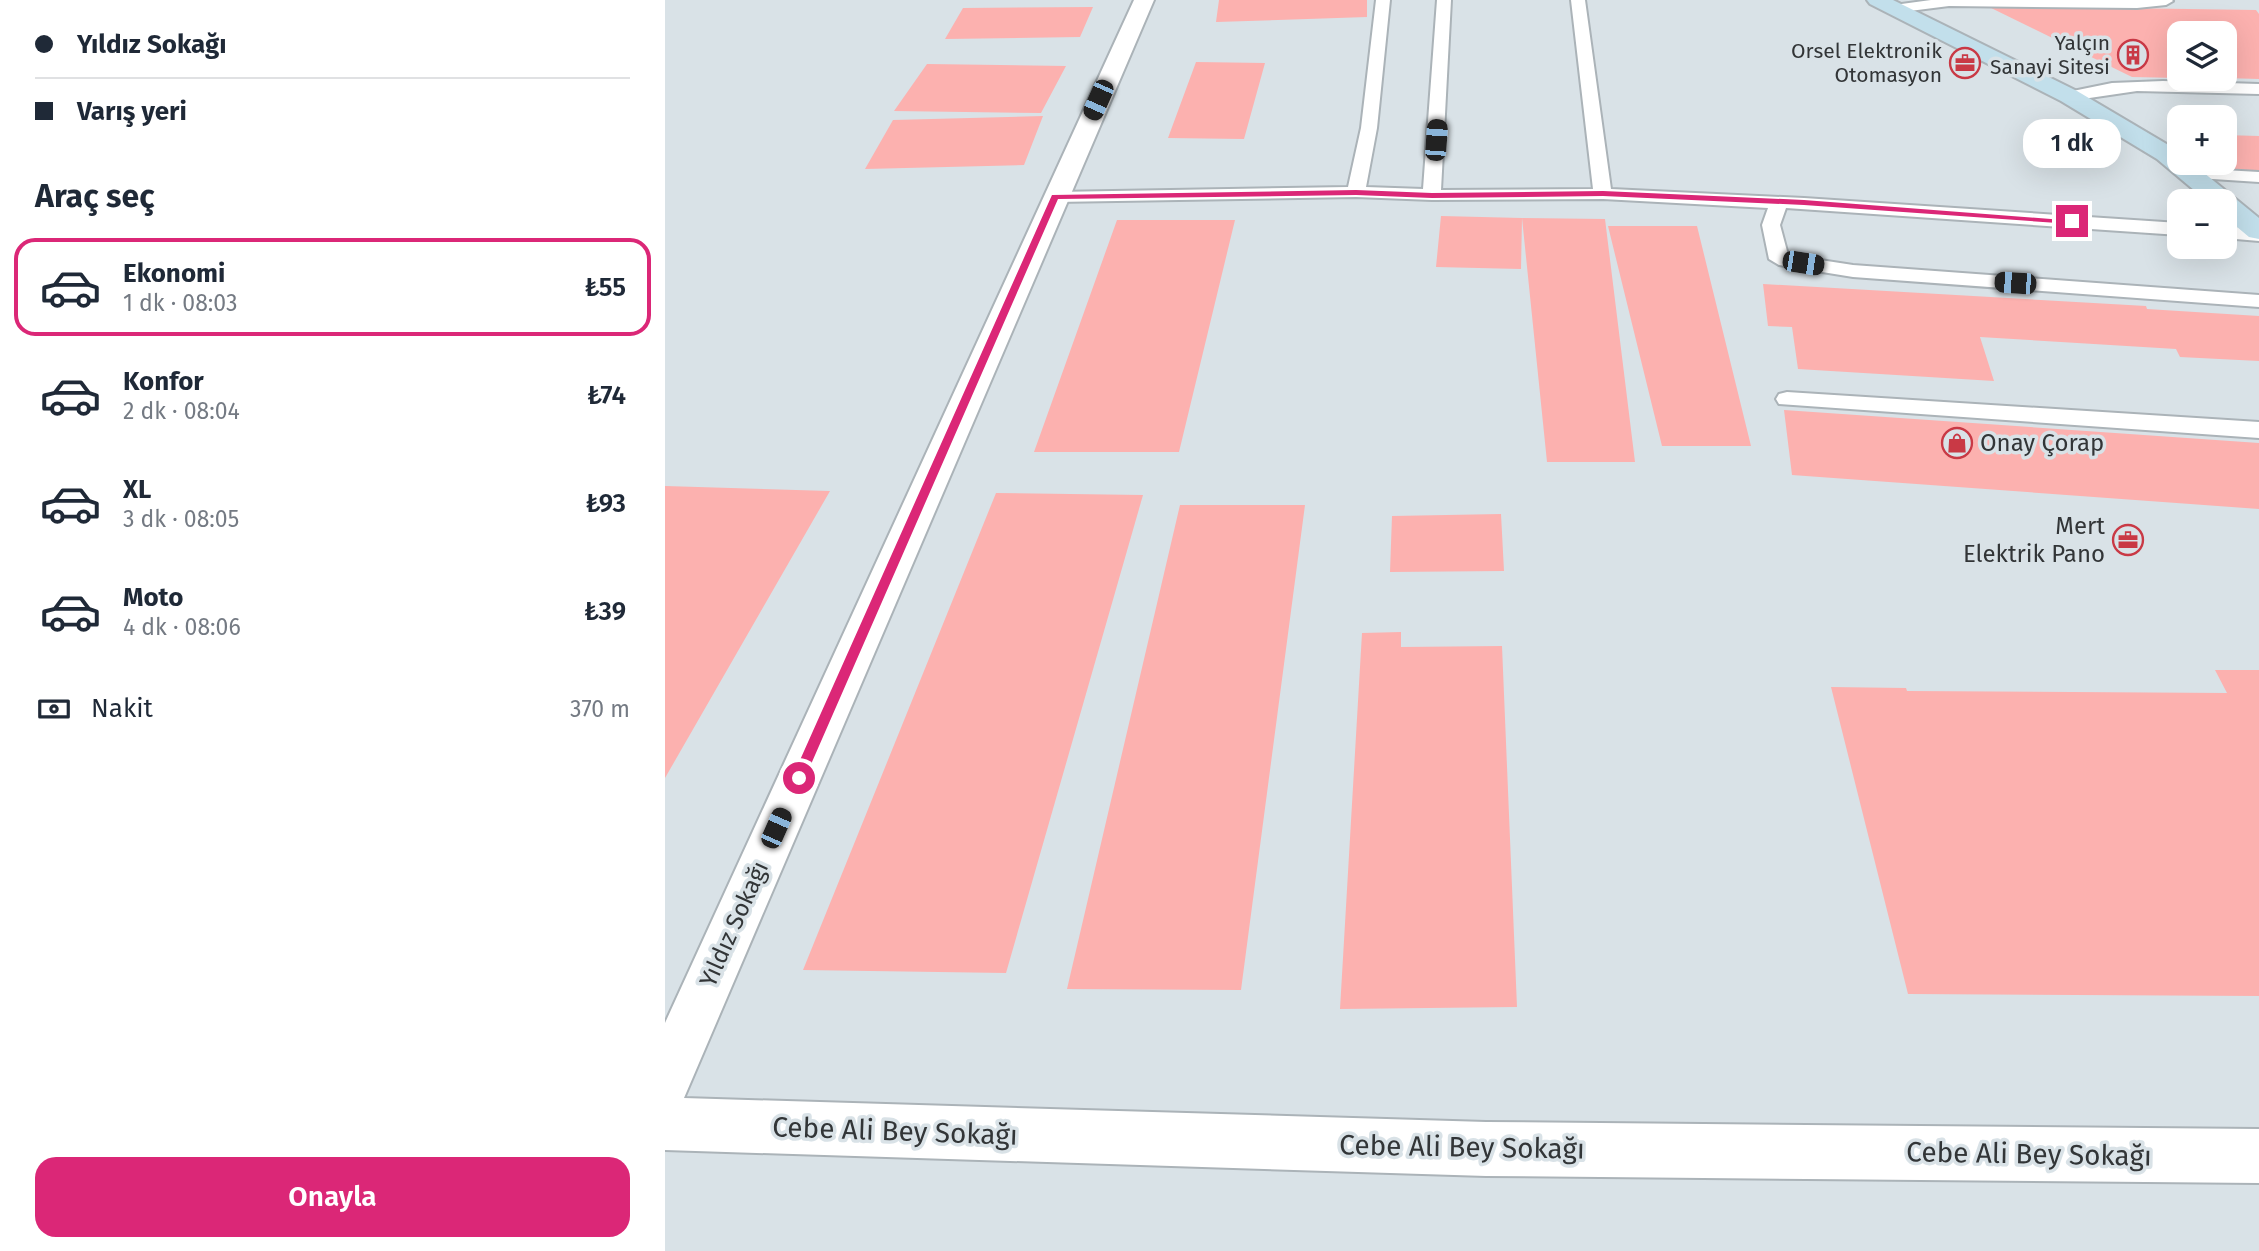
<!DOCTYPE html>
<html lang="tr">
<meta charset="utf-8">
<style>
body{margin:0;font-family:"Fira Sans",sans-serif;background:#f2f2f3;color:#1f2937;height:100vh;display:flex;flex-direction:column;font-size:26px;white-space:nowrap}
*{box-sizing:border-box;margin:0}
p{font-size:23px;color:#747a83}
.icon{flex:none;width:38px;height:38px;fill:none;stroke:currentColor;stroke-width:2;stroke-linecap:round;stroke-linejoin:round}
.map{position:relative;flex:1;overflow:hidden}
.side{display:flex;flex-direction:column;background:#fff;width:665px}
.side>*{flex:none}
.hud{display:grid;align-content:center;height:154px;padding:0 35px;background:#fff}
.fabs{position:absolute;left:1502px;top:21px;display:grid;gap:14px}
.fabs a{display:grid;place-items:center;width:70px;height:70px;border-radius:14px;background:#fff;box-shadow:0 7px 28px #0002;font-size:35px}
.end{position:absolute;width:32px;height:32px;margin:-16px;border:9px solid #db2777;background:#fff;box-shadow:0 0 0 4px #fff}
.from{border-radius:50%}
.bubble{position:absolute;height:49px;border-radius:21px;background:#fff;box-shadow:0 7px 28px #0002;font-size:23px;font-weight:600;line-height:49px;text-align:center}
.car{position:absolute;width:21px;height:42px;margin:-21px -10px;border-radius:9px;box-shadow:0 0 5px 2px #0007;background:linear-gradient(#222 24%,#8ab4d8 0 40%,#222 0 76%,#8ab4d8 0 86%,#222 0)}
.hud b{display:flex;align-items:center;gap:24px;height:66px;font-size:26px}
.hud b+b{border-top:2px solid #e0e1e3}
.hud i{width:18px;height:18px;background:#1f2937}
ul{padding:0;list-style:none}
li{display:flex;align-items:center;gap:21px;height:98px;margin:0 14px 10px;padding:0 21px;border:4px solid transparent;border-radius:21px}
li div{flex:1}
li b{display:block;font-size:26px}
li em{font-style:normal;font-weight:600}
li.current{border-color:#db2777}
li>.icon{width:63px;height:63px;stroke-width:1.5}
h2{padding:0 35px;font-size:32px;line-height:84px}
.pay{display:flex;align-items:center;gap:18px;height:77px;padding:0 35px;font-size:26px}
.pay p{margin-inline-start:auto}
.action{display:flex;gap:14px;margin-top:auto;padding:14px 35px}
.action a{flex:1;height:80px;border-radius:21px;background:#db2777;color:#fff;font-size:28px;font-weight:600;line-height:80px;text-align:center}
main{display:flex;flex:1;min-height:0}
.map>svg:first-child{display:block}
.building{fill:#fcb1af}
.lines{fill:none;stroke-linecap:round;stroke-linejoin:round}
.service-casing{stroke:#abb3b8;stroke-width:4}
.minor-casing{stroke:#abb3b8;stroke-width:4}
.secondary-casing{stroke:#abb3b8;stroke-width:4}
.service{fill:#fff;fill-rule:evenodd}
.minor{fill:#fff;fill-rule:evenodd}
.secondary{fill:#c2dfeb;fill-rule:evenodd}
.route{fill:#db2777}
.labels{text-anchor:middle;dominant-baseline:central;stroke-width:7;stroke-linejoin:round;paint-order:stroke}
.far-poi-label{font-size:21px;fill:#323537;stroke:#d9e2e7;text-anchor:end}
.poi-label{font-size:24px;fill:#323537;stroke:#d9e2e7;text-anchor:start}
.street-label{font-size:24px;fill:#323537;stroke:#d9e2e7}
.near-street-label{font-size:28px;fill:#323537;stroke:#d9e2e7}
</style>
<main>
<section class="side">
<div class="hud">
<b><i class="from"></i>Yıldız Sokağı</b>
<b><i></i>Varış yeri</b>
</div>
<h2>Araç seç</h2>
<ul>
<li class="current"><svg class="icon" aria-label="car" viewBox="0 0 24 24"><path d="M5 17H2v-5l4-1 3-4h7l3 4 3 1v5h-3M9 17h6M6 11h13"/><circle cx="7" cy="17" r="2"/><circle cx="17" cy="17" r="2"/></svg><div><b>Ekonomi</b><p>1 dk · 08:03</p></div><em>₺55</em></li>
<li><svg class="icon" aria-label="car" viewBox="0 0 24 24"><path d="M5 17H2v-5l4-1 3-4h7l3 4 3 1v5h-3M9 17h6M6 11h13"/><circle cx="7" cy="17" r="2"/><circle cx="17" cy="17" r="2"/></svg><div><b>Konfor</b><p>2 dk · 08:04</p></div><em>₺74</em></li>
<li><svg class="icon" aria-label="car" viewBox="0 0 24 24"><path d="M5 17H2v-5l4-1 3-4h7l3 4 3 1v5h-3M9 17h6M6 11h13"/><circle cx="7" cy="17" r="2"/><circle cx="17" cy="17" r="2"/></svg><div><b>XL</b><p>3 dk · 08:05</p></div><em>₺93</em></li>
<li><svg class="icon" aria-label="car" viewBox="0 0 24 24"><path d="M5 17H2v-5l4-1 3-4h7l3 4 3 1v5h-3M9 17h6M6 11h13"/><circle cx="7" cy="17" r="2"/><circle cx="17" cy="17" r="2"/></svg><div><b>Moto</b><p>4 dk · 08:06</p></div><em>₺39</em></li>
</ul>
<div class="pay"><svg class="icon" aria-label="cash" viewBox="0 0 24 24"><path d="M3 7h18v10H3z"/><circle cx="12" cy="12" r="2"/></svg>Nakit<p>370 m</p></div>
<div class="action"><a>Onayla</a></div>
</section>
<div class="map">
<svg width="1594" height="1251" viewBox="0 0 1594 1251">
<rect width="100%" height="100%" fill="#d9e2e7"/>
<!-- building -->
<path class="building" d="M554,0h148v17l-151,5z
M1322,6l269,4 3,4v65l-35,-1v-45h-45v45l-47,-1z
M428,7l-13,30 -135,2 18,-31z
M531,62l69,1 -21,76 -76,-1z
M262,64l139,2 -25,47 -147,-2z
M378,116l-19,49 -159,4 28,-49z
M1559,135l35,1v36l-44,-2 -8,-7h17z
M776,216l81,2 -1,51 -85,-2z
M857,218l83,1 30,243h-88z
M452,220h118l-56,232h-145z
M943,226h89l54,220h-89z
M1098,284l383,22 1,3 112,7v45l-79,-4 -4,-8 -196,-12 14,44 -196,-12 -6,-42 -24,-1z
M1119,410l475,33v66l-467,-34z
M0,486l165,5 -165,287z
M331,493l147,2 -137,478 -203,-3z
M515,505h125l-64,485 -174,-1z
M836,514l3,57 -114,1 2,-56z
M736,632v15l101,-1 15,361 -177,2 22,-376z
M1550,670h44v326l-351,-2 -77,-307 75,1 1,3 320,2z"/>
<g class="lines">
<!-- service casing -->
<g class="service-casing">
<path id="service" d="M711,0h14l-13,128 -11,59 57,2 14,-189h14l-10,190 152,-1 -22,-189h14l26,189 193,9 375,25v12l-393,-27 -6,17 8,30 65,10 406,30v12l-406,-30 -74,-12 -10,-6 -7,-34 6,-17 -165,-9 -171,1 -76,-3 -301,5 -9,-5 9,-5 293,-5 13,-59z
M1266,0h241l1,1 -7,4 -29,3 -188,-2 -55,7 -7,-4 7,-4z
M1498,81l96,3v10l-122,-3 -68,10 -8,-5 2,-3 49,-10z
M1523,168l71,4v10l-77,-5 -3,-4 3,-4z
M1559,226l35,3v12l-35,-3z
M1122,392l472,30v16l-480,-34 -3,-5 3,-5z"/>
</g>
<!-- minor casing -->
<g class="minor-casing">
<path id="minor" d="M469,0h20l-470,1098 802,24 773,7v54l-773,-7 -821,-26v-127z"/>
</g>
<!-- secondary casing -->
<g class="secondary-casing">
<path id="secondary" d="M1202,0h26l184,91 98,58 4,3v11h13l67,55v21l-10,-2 -25,-21v-15h-17l-50,-42 -96,-58 -191,-97z"/>
</g>
<!-- service -->
<use href="#service" class="service"/>
<!-- minor -->
<use href="#minor" class="minor"/>
<!-- secondary -->
<use href="#secondary" class="secondary"/>
</g>
<!-- route -->
<path class="route" d="M691,190l76,3 171,-2 201,9 272,21 -4,3 -268,-19 -201,-9 -171,2 -76,-3 -298,4 -253,579 -6,5 -5,-1 -2,-4 260,-583z"/>
<!-- icons -->
<defs>
<g id="building-ring" transform="scale(1.575)"><circle r="9.5" fill="#d9e2e7" stroke="#c93945" stroke-width="1.5"/><path d="M-4-6H4V6H1V3H-1V6H-4ZM-2.5-4.3h1.7v1.8h-1.7ZM.8-4.3h1.7v1.8H.8ZM-2.5-1h1.7V.8h-1.7ZM.8-1h1.7V.8H.8Z" fill="#c93945"/></g>
<g id="office-ring" transform="scale(1.575)"><circle r="9.5" fill="#d9e2e7" stroke="#c93945" stroke-width="1.5"/><path d="M-6-3h4V-5.5h4V-3h4V5H-6ZM-1-4.5V-3h2v-1.5ZM-6 0V1H6V0Z" fill="#c93945"/></g>
<g id="shop-ring" transform="scale(1.575)"><circle r="9.5" fill="#d9e2e7" stroke="#c93945" stroke-width="1.5"/><path d="M-5-2.5h2.3a2.7 3.5 0 0 1 5.4 0H5L5.5 6h-11ZM-1.5-2.5h3a1.5 2.3 0 0 0-3 0Z" fill="#c93945"/></g>
</defs>
<g fill-rule="evenodd">
<use href="#building-ring" x="1468" y="55"/>
<use href="#office-ring" x="1300" y="63"/>
<use href="#shop-ring" x="1292" y="443"/>
<use href="#office-ring" x="1463" y="540"/>
</g>
<g class="labels">
<!-- far-poi labels -->
<g class="far-poi-label">
<text x="1445" y="43">Yalçın<tspan x="1445" dy="24">Sanayi Sitesi</tspan></text>
<text x="1277" y="51">Orsel Elektronik<tspan x="1277" dy="24">Otomasyon</tspan></text>
</g>
<!-- poi labels -->
<g class="poi-label">
<text x="1315" y="443">Onay Çorap</text>
<text x="1440" y="526" text-anchor="end">Mert<tspan x="1440" dy="28">Elektrik Pano</tspan></text>
</g>
<!-- street labels -->
<g class="street-label">
<text transform="translate(69 924) rotate(-66)">Yıldız Sokağı</text>
</g>
<!-- near-street labels -->
<g class="near-street-label">
<text transform="translate(230 1131) rotate(2)">Cebe Ali Bey Sokağı</text>
<text transform="translate(797 1147) rotate(1)">Cebe Ali Bey Sokağı</text>
<text transform="translate(1364 1154) rotate(1)">Cebe Ali Bey Sokağı</text>
</g>
</g>
</svg>
<div class="fabs">
<a><svg class="icon" aria-label="layers" viewBox="0 0 24 24"><path d="M12 4l9 5-9 5-9-5zM3 14l9 5 9-5"/></svg></a>
<a>+</a>
<a>−</a>
</div>
<i class="end from" style="left:134px;top:778px"></i>
<i class="end" style="left:1407px;top:221px"></i>
<div class="bubble" style="left:1358px;top:119px;width:98px">1 dk</div>
<i class="car" style="left:433px;top:100px;rotate:204deg"></i>
<i class="car" style="left:771px;top:140px;rotate:4deg"></i>
<i class="car" style="left:1138px;top:263px;rotate:99deg"></i>
<i class="car" style="left:1350px;top:283px;rotate:274deg"></i>
<i class="car" style="left:111px;top:828px;rotate:24deg"></i>
</div>
</main>
